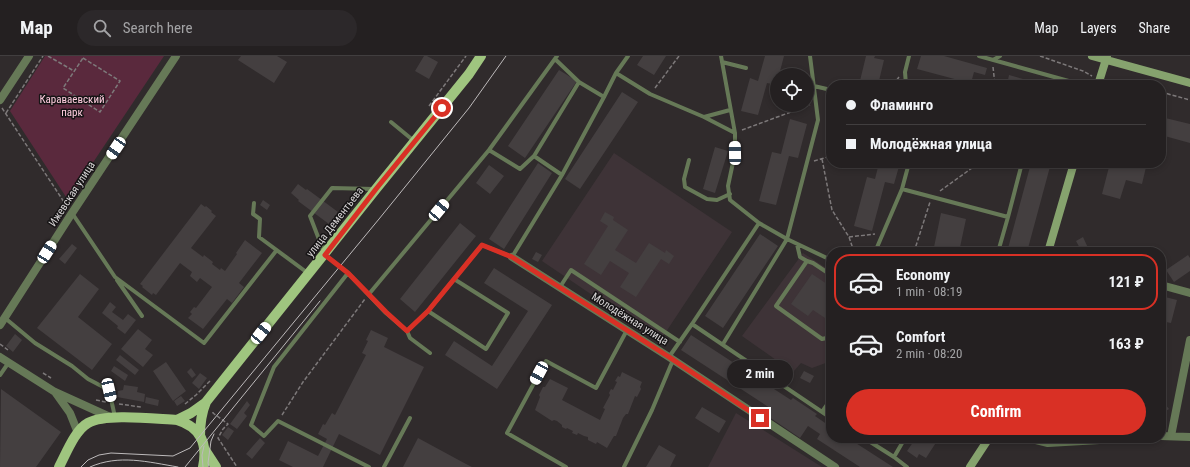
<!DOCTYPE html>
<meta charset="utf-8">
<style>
body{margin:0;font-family:"Roboto Condensed",sans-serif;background:#2c282a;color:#f1f3f6;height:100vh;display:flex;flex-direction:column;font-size:15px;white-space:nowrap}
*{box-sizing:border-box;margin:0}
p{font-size:13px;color:#a3a3a5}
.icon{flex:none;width:22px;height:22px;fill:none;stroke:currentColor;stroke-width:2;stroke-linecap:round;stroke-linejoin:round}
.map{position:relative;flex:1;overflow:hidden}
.details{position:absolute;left:826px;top:191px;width:340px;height:196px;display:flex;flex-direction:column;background:#242021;border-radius:16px;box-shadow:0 2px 6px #0003,0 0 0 1px #413e3f}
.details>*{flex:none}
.top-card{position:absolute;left:826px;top:24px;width:340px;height:88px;border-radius:16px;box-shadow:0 2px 6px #0003,0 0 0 1px #413e3f;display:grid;align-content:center;height:88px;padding:0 20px;background:#242021}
.tools{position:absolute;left:770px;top:12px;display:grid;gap:8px}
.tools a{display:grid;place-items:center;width:44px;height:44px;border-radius:50%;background:#242021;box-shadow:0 2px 6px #0003,0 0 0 1px #413e3f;font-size:20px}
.end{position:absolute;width:18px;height:18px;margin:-9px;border:5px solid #d93025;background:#fff;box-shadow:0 0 0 2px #fff}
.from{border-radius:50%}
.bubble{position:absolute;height:28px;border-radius:14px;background:#242021;box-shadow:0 2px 6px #0003,0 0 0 1px #413e3f;font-size:13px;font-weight:700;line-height:28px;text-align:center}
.car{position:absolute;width:12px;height:24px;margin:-12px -6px;border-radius:5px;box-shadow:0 0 3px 1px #0007;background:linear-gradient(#fff 24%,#345 0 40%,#fff 0 76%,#345 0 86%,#fff 0)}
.top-card b{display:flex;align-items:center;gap:14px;height:38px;font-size:15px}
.top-card b+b{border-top:1px solid #413e3f}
.top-card i{width:10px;height:10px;background:#f1f3f6}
ul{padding:7px 0 0;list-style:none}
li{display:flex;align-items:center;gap:12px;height:56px;margin:0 8px 6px;padding:0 12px;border:2px solid transparent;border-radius:16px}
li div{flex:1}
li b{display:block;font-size:15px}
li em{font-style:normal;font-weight:700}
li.current{border-color:#d93025}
li>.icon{width:36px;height:36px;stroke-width:1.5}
.cta{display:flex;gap:8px;margin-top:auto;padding:8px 20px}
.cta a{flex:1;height:46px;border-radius:24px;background:#d93025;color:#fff;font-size:16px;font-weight:700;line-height:46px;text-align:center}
header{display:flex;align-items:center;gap:24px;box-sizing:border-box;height:56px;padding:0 20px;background:#242021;border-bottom:1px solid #413e3f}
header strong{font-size:19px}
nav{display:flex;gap:22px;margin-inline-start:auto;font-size:14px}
.search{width:280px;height:36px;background:#2c282a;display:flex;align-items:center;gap:10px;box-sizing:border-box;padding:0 14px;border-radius:22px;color:#a3a3a5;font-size:15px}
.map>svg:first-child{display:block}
.built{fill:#3e3337}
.green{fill:#5a293d}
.building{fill:#443f40}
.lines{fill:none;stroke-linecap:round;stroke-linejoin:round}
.path{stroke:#7d797a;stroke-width:1.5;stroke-dasharray:4 2;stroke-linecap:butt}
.lane{stroke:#667957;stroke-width:4}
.street{stroke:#667957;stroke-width:8}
.secondary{stroke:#86a36e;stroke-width:8}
.primary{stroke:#9fc57f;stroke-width:10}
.tram{stroke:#bdbabb;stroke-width:1}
.route{stroke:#d93025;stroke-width:5}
.labels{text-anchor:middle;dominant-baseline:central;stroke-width:3;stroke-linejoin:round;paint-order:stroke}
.park-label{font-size:11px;fill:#ffcddf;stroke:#161415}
.street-label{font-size:11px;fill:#d6d3d4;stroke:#161415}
</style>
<header>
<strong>Map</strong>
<div class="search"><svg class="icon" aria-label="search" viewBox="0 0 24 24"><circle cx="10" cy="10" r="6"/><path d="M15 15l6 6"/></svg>Search here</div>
<nav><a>Map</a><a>Layers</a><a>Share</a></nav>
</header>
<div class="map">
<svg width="1190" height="411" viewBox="0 0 1190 411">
<rect width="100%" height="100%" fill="#302b2c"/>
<!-- built -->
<path class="built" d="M614,97l118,79 -72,109 -118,-80z
M803,197l28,18v90l-19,7 -11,-5 -8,9 -51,-36z
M736,357l86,54h-114z"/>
<!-- green -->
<path class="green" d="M45,0h119l-96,144 -58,-89z"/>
<!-- building -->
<path class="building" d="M241,0h36l10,6 -13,21 -36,-23z
M424,0h3l11,6 -9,17 -14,-8z
M643,0h23l-12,19 -17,-10z
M765,0h19l-5,19h-2l-1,10 -9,-2 -9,32 -17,-4 9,-33 8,3z
M866,0h9l-1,2 10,2 -6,25h-19z
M921,0h23l43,12 -2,7 -11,-3 -3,11 5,2h-15l1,-4 -45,-12z
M559,14l18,11 -52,77 -17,-12z
M1009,19l35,10h-37z
M622,36l16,10 -58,87 -15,-10z
M1161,61l29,7v19l-29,-8z
M790,63l17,5 -9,34 -9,-2 -13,49 -17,-4 13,-49 9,2z
M715,91l13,4 -13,42 -12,-4z
M538,107l14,10 -48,76 -15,-10z
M879,107h21l-6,21 -9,-2 -13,49 -18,-5 13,-49 8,2z
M939,107h10l-1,3z
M1031,107h20l-24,89h-20z
M1110,107h37l-5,21 -16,-4 -6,19 -18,-5z
M489,109l15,11 -14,18 -14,-11z
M298,128l8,6 1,-1 31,23 -9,12 -31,-23 1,-1 -8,-7z
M263,144l7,5 -3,5 -7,-5z
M201,148l4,3 1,-1 6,5 -1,1 5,4 -25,32 12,9 1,-2 9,7 -1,2 8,6 1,-2 4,3 12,-17 -1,-1 9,-13 17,13 -23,30 5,4 -12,16 -5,-4 -24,30 -15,-11 4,-4 -2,-2 4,-5 2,1 16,-21 -12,-9 -3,4 -7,-6 2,-4 -12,-9 -24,32 -3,-2 -1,2 -10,-8 1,-1 -3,-2z
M605,156l9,5 -1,3 15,10 -13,20 21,13 13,-20 16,10 1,-3 8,6 -5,8 -8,-5 -25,38 -16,-10 9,-14 -19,-12 -9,14 -17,-11 24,-38 -8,-5z
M941,157l25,6 -7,33h-26z
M460,167l16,13 -61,76 -15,-13z
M760,178l18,12 -55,82 -18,-12z
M1083,181l6,13 -4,2h-3l-6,-11z
M72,188l5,4 -12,16 -6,-5z
M536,196l6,3 -4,7 -6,-3z
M1188,199l2,3v13l-16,11 -8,-12z
M494,212l58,37 -55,84 -52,-34 9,-14 38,25 36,-55 -44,-28z
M80,218l19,15 -21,28 34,27 -20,26 -55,-42z
M812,218l18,12 -5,7 6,3v26l-18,-12 -5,6 -17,-12z
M1161,240l16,4 -6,23 -10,-2z
M110,246l6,5 -4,5 11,8 5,-6 8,6 -11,14 -8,-6 1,-2 -16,-13z
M138,273l14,11 -7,9 8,6 -10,12 -22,-18z
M371,274l17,8 -4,9 40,20 -44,88 -41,-21 -16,33h-30l-14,-7 9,-19 30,15 9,-17 -9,-5 5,-10 2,1 7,-12 3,2 31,-60 -4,-2 6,-12 -2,-1z
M15,278l7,6 -9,12 -7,-6z
M691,279l100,65 2,-2 24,16 -2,2 16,11v11h17l45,29h-33l-43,-28 3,-5 -12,-8 -8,12 -34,-23 4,-7 -89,-58z
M120,299l19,15 -4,5 -19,-15z
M166,306l20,29 -13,10 -20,-30z
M114,310l14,9 -3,6 -14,-10z
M191,312l5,7 -4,3 -5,-6z
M804,315l10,5 -4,7 -10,-5z
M622,316l20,10 -2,5 1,2 -4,8 -2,-1 -7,18h-2l-3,4 -7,18h-2l-7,12 -10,-6 -1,2 -8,-4v-3l-4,-1 -6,-3 -1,2 -5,-2 1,-2 -6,-3 -1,1 -4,-2v-2l-5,-4 -3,-1 -2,1 -17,-11 5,-13 -1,-2 4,-8h2l5,-8 18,9 -6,12 38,20 5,-11 -2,-1 7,-13 -1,-2 2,-4 2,1 4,-8 -2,-1 3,-5 2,1z
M200,317l7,5 -8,11 -7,-6z
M124,329l14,2 -1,5 8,2 -1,8 -27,-5 1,-6 5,-1z
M1,333l60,43 -25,35h-36z
M181,340l4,5 -8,5 -3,-5z
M146,341l13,3 -1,6 -13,-3z
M247,345l3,4 -6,8 3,3 -10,13 -7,-5z
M1163,347l2,1 4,5 -8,5v-10z
M702,351l24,14 -7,12 -24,-15z
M228,371l6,4 -6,9 -6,-5z
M260,382l5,5 -13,16 -6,-5z
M418,382l48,26 6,3h-69z
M916,382h23l-13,20 -7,-4 -2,4 -10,-7z
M659,389l17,10 -6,12h-24z"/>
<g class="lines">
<!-- path -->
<path class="path" d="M48,0l26,15
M1040,0l43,15 9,5
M83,2l37,23 -20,31 -37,-24z
M993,11l2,18
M1109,24l23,5
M893,29l6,-8
M655,32l24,-32
M1161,36l29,8
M429,50l37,-50
M2,52l64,97
M6,57l37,-57
M742,74l68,-25
M822,103l10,51 17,27 5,15
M814,105l17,-5
M940,135l39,-28
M849,181l26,-3
M914,196l16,-50
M0,288l8,6
M43,317l8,5
M96,344l10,2
M119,348l22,3
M185,348l11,-9 14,-14
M213,356v1l15,11 -5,5 -5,9 19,29
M282,359l21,-33 62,-83
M894,387v-5"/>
<!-- lane -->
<path class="lane" d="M721,0l14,77v20l-7,33 2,14 29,23 28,16 44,21
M979,0l104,29
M555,3l24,23 25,15 12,-24 12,-17
M993,4l7,-4
M722,6l24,6
M616,17l34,21 54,23 31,16
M906,29l-1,-13 4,-16
M814,30l17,4
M704,61l26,-7
M391,66l23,19
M489,94l31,19 14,-13 45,-74
M534,100l28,19
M689,104l-5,19 1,8 22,12 10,1 13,-6
M374,133l-42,-1 -22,28 15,39 23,18 38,40 21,18 21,-20 54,-66 30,12 50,-82 42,-78
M902,133l106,28 -10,35
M254,147l-1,11 7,5 -1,18 50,37
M72,157l43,64 89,66 72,-92
M1008,161l14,-54
M759,167l-67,101 139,94
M797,188l3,13 7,4 6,2 18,12
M875,196l27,-63 7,-26
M807,205l-31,45 46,33 9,-2
M348,217l-74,94 -23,58 13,11 14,-15 91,46
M117,224l25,36
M560,231l11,-17 109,72
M369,238l120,-144 68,-94
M428,255l58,38 22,-36 -54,-34
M5,262l30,25 37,23 16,13 21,11 6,27
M407,275l3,7 20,15
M723,288l64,-105 31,-119 -8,-64
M669,301l23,-33
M0,319l9,-13
M822,356l9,-13
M864,382l30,19 13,10
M894,401l11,-19
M384,411l26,-49
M566,411l-59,-34 39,-72 50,27 31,-58
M624,411l28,-57 21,-50"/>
<!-- street -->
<path class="street" d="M0,44l29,-44
M512,201l157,100 166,110
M1161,229l29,8
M0,269l72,-112 104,-157
M0,301l55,35 55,25
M55,336l15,21 8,20
M1161,380l29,1
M1171,380l19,-96
M1028,382l20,5 86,-5"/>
<!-- secondary -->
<path class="secondary" d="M1092,0l98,27
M1098,29l9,-29
M1048,196l26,-89
M970,411l19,-29"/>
<!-- primary -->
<path class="primary" d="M177,364l14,-7 14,-10
M200,380c0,-13 1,-22 6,-34l170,-213 93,-115 12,-18
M205,394l11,17
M59,411c7,-13 16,-37 29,-44 18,-10 67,-4 89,-3 23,7 31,23 26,47"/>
<!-- tram -->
<path class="tram" d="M81,411l7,-7 11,-5 12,-2 62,3 17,-8 189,-229 90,-111 37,-52
M90,411c29,-13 58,-5 88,0
M185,411l135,-166
M203,411l-1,-12 2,-9
M209,411l-1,-4 3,-22 3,-7"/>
</g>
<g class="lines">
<!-- route -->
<path class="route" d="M442,52l-66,81 -51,66 23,18 38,39 21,19 21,-20 54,-66 30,12 157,100 91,61"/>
</g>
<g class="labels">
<!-- park labels -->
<g class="park-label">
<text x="72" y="43">Караваевский<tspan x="72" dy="13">парк</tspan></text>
</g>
<!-- street labels -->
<g class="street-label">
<text transform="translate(72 138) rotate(-57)">Ижевская улица</text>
<text transform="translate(335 166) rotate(-52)">улица Дементьева</text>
<text transform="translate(630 263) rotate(32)">Молодёжная улица</text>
</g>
</g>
</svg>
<div class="tools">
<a><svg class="icon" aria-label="locate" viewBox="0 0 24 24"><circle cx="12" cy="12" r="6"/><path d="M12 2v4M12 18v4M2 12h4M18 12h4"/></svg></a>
</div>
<i class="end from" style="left:442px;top:52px"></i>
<i class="end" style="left:760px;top:362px"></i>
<div class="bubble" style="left:727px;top:304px;width:66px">2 min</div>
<i class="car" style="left:116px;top:92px;rotate:214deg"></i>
<i class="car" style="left:735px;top:97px;rotate:359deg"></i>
<i class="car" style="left:439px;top:154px;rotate:40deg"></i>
<i class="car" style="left:47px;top:196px;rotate:32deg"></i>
<i class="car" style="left:261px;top:277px;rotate:39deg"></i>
<i class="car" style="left:539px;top:317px;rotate:208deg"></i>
<i class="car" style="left:109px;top:334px;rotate:167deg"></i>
<div class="top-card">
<b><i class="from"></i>Фламинго</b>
<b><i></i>Молодёжная улица</b>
</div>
<section class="details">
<ul>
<li class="current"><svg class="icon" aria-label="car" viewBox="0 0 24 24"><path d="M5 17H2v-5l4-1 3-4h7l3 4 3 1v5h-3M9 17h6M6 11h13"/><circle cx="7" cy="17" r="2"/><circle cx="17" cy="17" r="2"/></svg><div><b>Economy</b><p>1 min · 08:19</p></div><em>121 ₽</em></li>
<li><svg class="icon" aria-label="car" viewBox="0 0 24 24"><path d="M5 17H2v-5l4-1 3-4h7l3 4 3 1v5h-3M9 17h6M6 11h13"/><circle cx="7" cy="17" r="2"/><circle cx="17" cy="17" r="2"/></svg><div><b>Comfort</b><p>2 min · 08:20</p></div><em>163 ₽</em></li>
</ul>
<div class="cta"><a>Confirm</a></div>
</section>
</div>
